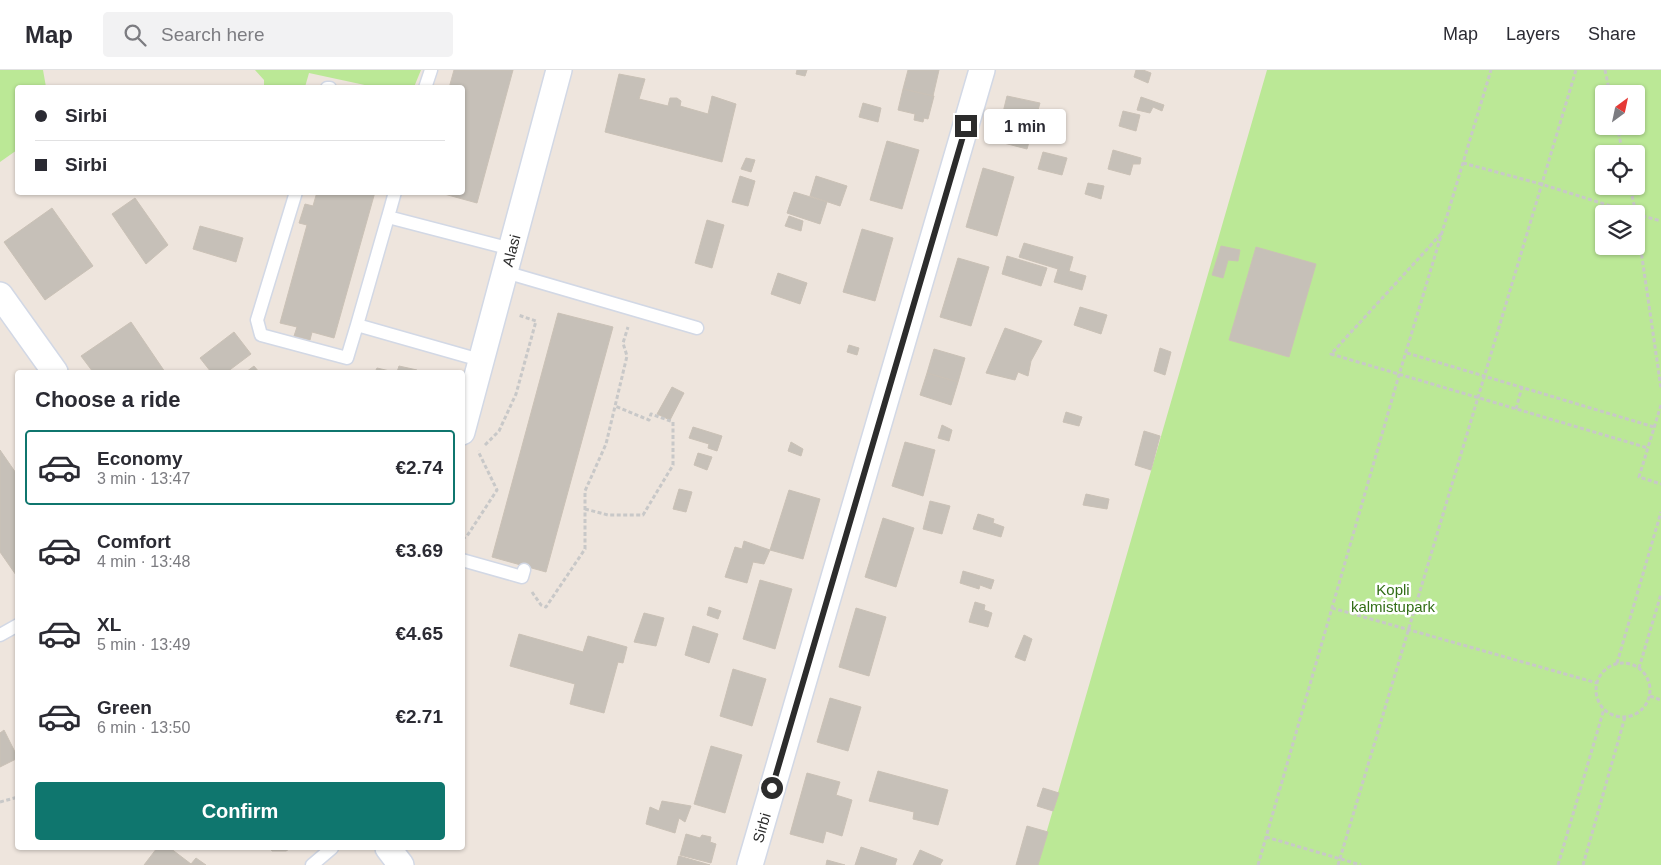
<!DOCTYPE html>
<meta charset="utf-8">
<style>
body{margin:0;font-family:Helvetica,sans-serif;background:#f2f2f3;color:#2b2b33;height:100vh;display:flex;flex-direction:column;font-size:19px;white-space:nowrap}
*{box-sizing:border-box;margin:0}
p{font-size:16px;color:#7c7c81}
.icon{flex:none;width:28px;height:28px;fill:none;stroke:currentColor;stroke-width:2;stroke-linecap:round;stroke-linejoin:round}
.map{position:relative;flex:1;overflow:hidden}
.details{position:absolute;left:15px;top:300px;width:450px;height:480px;display:flex;flex-direction:column;background:#fff;border-radius:5px;box-shadow:0 1px 4px #0004}
.details>*{flex:none}
.banner{position:absolute;left:15px;top:15px;width:450px;height:110px;border-radius:5px;box-shadow:0 1px 4px #0004;display:grid;align-content:center;height:110px;padding:0 20px;background:#fff}
.needle{width:32px;rotate:33deg}
.controls{position:absolute;left:1595px;top:15px;display:grid;gap:10px}
.controls a{display:grid;place-items:center;width:50px;height:50px;border-radius:5px;background:#fff;box-shadow:0 1px 4px #0004;font-size:25px}
.end{position:absolute;width:22px;height:22px;margin:-11px;border:6px solid #2c2c2c;background:#fff;box-shadow:0 0 0 2px #fff}
.from{border-radius:50%}
.bubble{position:absolute;height:35px;border-radius:5px;background:#fff;box-shadow:0 1px 4px #0004;font-size:16px;font-weight:700;line-height:35px;text-align:center}
.banner b{display:flex;align-items:center;gap:18px;height:48px;font-size:19px}
.banner b+b{border-top:1px solid #e1e1e2}
.banner i{width:12px;height:12px;background:#2b2b33}
ul{padding:0;list-style:none}
li{display:flex;align-items:center;gap:15px;height:75px;margin:0 10px 8px;padding:0 10px;border:2px solid transparent;border-radius:5px}
li div{flex:1}
li b{display:block;font-size:19px}
li em{font-style:normal;font-weight:700}
li.on{border-color:#0f766e}
li>.icon{width:45px;height:45px;stroke-width:1.5}
h2{padding:0 20px;font-size:22px;line-height:60px}
.primary-button{display:flex;gap:10px;margin-top:auto;padding:10px 20px}
.primary-button a{flex:1;height:58px;border-radius:5px;background:#0f766e;color:#fff;font-size:20px;font-weight:700;line-height:58px;text-align:center}
header{display:flex;align-items:center;gap:30px;box-sizing:border-box;height:70px;padding:0 25px;background:#fff;border-bottom:1px solid #e1e1e2}
header strong{font-size:24px}
nav{display:flex;gap:28px;margin-inline-start:auto;font-size:18px}
.search{width:350px;height:45px;background:#f2f2f3;display:flex;align-items:center;gap:12px;box-sizing:border-box;padding:0 18px;border-radius:5px;color:#7c7c81;font-size:19px}
.map>svg:first-child{display:block}
.green{fill:#bbe896;fill-rule:evenodd}
.building{fill:#c6c0b8;stroke:#cac1b6}
.lines{fill:none;stroke-linecap:round;stroke-linejoin:round}
.lane-casing{stroke:#d2d8e5;stroke-width:15}
.street-casing{stroke:#d2d8e5;stroke-width:28}
.path{stroke:#c8c8c8;stroke-width:3;stroke-dasharray:4 2.5;stroke-linecap:butt}
.lane{stroke:#fff;stroke-width:12}
.street{stroke:#fff;stroke-width:25}
.route{stroke:#2c2c2c;stroke-width:6}
.labels{text-anchor:middle;dominant-baseline:central;stroke-width:5;stroke-linejoin:round;paint-order:stroke}
.street-label{font-size:15px;fill:#2c2c2c;stroke:#fff}
.park-label{font-size:15px;fill:#326e16;stroke:#fff}
</style>
<header>
<strong>Map</strong>
<div class="search"><svg class="icon" aria-label="search" viewBox="0 0 24 24"><circle cx="10" cy="10" r="6"/><path d="M15 15l6 6"/></svg>Search here</div>
<nav><a>Map</a><a>Layers</a><a>Share</a></nav>
</header>
<div class="map">
<svg width="1661" height="795" viewBox="0 0 1661 795">
<rect width="100%" height="100%" fill="#eee5dd"/>
<!-- green -->
<path class="green" d="M0,0h43l3,17 -28,1 -1,62 -17,12z
M255,0h166l-7,17h-40l-65,-14 -4,14 -41,1v-8z
M1267,0h394v795h-624zM1604,24h32v32h-32zM1604,84h32v32h-32zM1604,144h32v32h-32z"/>
<!-- building -->
<path class="building" d="M454,0h59l-36,133 -40,-11h25v-104h-13z
M797,0h10l-2,6 -9,-2z
M908,0h31l-6,26 -30,-7z
M1136,0h7l8,3 -3,10 -14,-6z
M619,4l26,5 -6,20 29,7 2,-8h7l4,3 -1,5 28,8 4,-18 24,8 -14,58 -117,-30z
M903,19l31,7 -6,23 -4,-1 -1,4 -9,-2 1,-6 -17,-4z
M1007,26l33,7 -13,46 -31,-8z
M1141,27l23,8 -2,6 -9,-4 -3,6 -13,-3z
M863,33l18,5 -3,14 -19,-5z
M1123,41l17,4 -4,16 -17,-5z
M887,71l32,9 -17,59 -32,-9z
M1113,80l28,8 -1,6h-7l-3,11 -22,-6z
M1043,82l24,6 -5,17 -24,-6z
M746,88l9,2 -4,12 -10,-3z
M983,98l31,9 -17,59 -31,-9z
M740,106l15,5 -7,25 -16,-4z
M816,106l31,10 -7,20 -30,-10z
M1088,113l16,3 -3,13 -16,-5z
M317,122h58l-41,146 -22,-6 -2,8 -16,-4 3,-9 -17,-4 27,-98 -8,-2 6,-19 8,2z
M794,122l33,10 -7,22 -33,-11z
M135,128l33,47 -22,19 -34,-50z
M52,138l41,58 -48,34 -41,-58z
M789,146l14,5 -2,10 -16,-5z
M707,150l17,5 -12,43 -17,-5z
M200,156l43,12 -7,24 -43,-13z
M862,159l31,9 -18,63 -32,-9z
M1024,173l49,14 -4,14 17,5 -4,14 -28,-8 4,-13 -39,-12z
M1221,176l19,4 -2,11 -10,-1 -5,18 -11,-3z
M1256,177l60,17 -27,93 -60,-17z
M1007,186l40,12 -6,18 -39,-12z
M958,188l31,9 -18,59 -31,-9z
M778,203l29,10 -7,21 -29,-10z
M1080,237l27,8 -6,19 -27,-9z
M558,243l55,14 -67,245 -54,-15z
M131,252l34,50h-72l-12,-16z
M1005,258l37,13 -11,20 -3,15 -10,-4 -3,8 -29,-7z
M234,262l17,22 -24,18h-16l-11,-14z
M849,275l10,3 -2,7 -10,-3z
M1160,278l11,4 -6,23 -11,-4z
M934,279l31,9 -7,24 -31,-9z
M254,296l5,6h-13z
M399,296l18,4 -1,2h-19z
M377,298l17,4h-19z
M927,303l31,9 -7,23 -31,-10z
M672,317l12,6 -14,27 -13,-6z
M1066,342l16,5 -3,9 -16,-4z
M942,355l10,5 -3,11 -11,-3z
M693,357l29,9 -5,15 -9,-3 1,-4 -20,-6z
M1144,361l16,5 -9,34 -16,-5z
M791,372l12,7 -2,7 -13,-5z
M905,372l30,8 -12,46 -31,-10z
M0,380l18,26v97l-2,2 -16,-23z
M698,383l14,4 -5,13 -13,-5z
M679,419l13,3 -6,20 -13,-3z
M789,420l31,9 -17,60 -33,-9z
M1086,424l23,5 -2,10 -24,-4z
M930,431l20,5 -8,28 -19,-5z
M978,444l16,5 -1,4 11,4 -3,10 -28,-8z
M883,448l31,10 -18,59 -31,-10z
M744,471l26,9 -6,14 -11,-2 -6,21 -22,-6 10,-30 7,2z
M963,501l31,9 -3,9 -11,-4 -1,4 -19,-6z
M760,510l32,9 -17,60 -32,-10z
M975,532l10,3 -1,5 8,3 -4,14 -19,-5z
M709,537l12,4 -3,8 -11,-4z
M856,538l30,9 -17,59 -30,-9z
M644,543l20,5 -8,28 -22,-4z
M693,556l25,8 -9,29 -24,-8z
M519,564l64,18 5,-16 39,11 -4,16 -5,-1 -14,51 -34,-9 5,-20 -65,-18z
M1024,565l8,4 -7,22 -10,-4z
M733,599l33,10 -14,47 -32,-10z
M830,628l31,9 -13,44 -31,-9z
M4,660l14,28 -18,9v-34z
M711,676l31,9 -17,58 -31,-9z
M878,701l70,19 -10,35 -25,-6 1,-7 -45,-11z
M807,703l33,9 -4,13 16,5 -10,36 -16,-5 -3,12 -33,-9z
M1043,718l16,5 -6,18 -16,-5z
M662,731l29,5 -6,16 -6,-4 -4,15 -29,-9 4,-17 9,4z
M1027,756l21,6 -10,33h-22z
M686,764l14,4 2,-3 9,2 -1,5 6,2 -5,19 -31,-8z
M861,777l36,12 -2,6h-40z
M157,778h13l21,16 5,-6 10,7h-62z
M270,778h21l-5,3h-14z
M920,780l23,10 -3,5h-27z
M679,786l31,9h-33z
M827,790l18,5h-19z"/>
<g class="lines">
<!-- lane casing -->
<g class="lane-casing">
<path id="lane" d="M327,18h3
M425,18l6,-18
M296,122l-39,128 4,15 86,23 10,-33
M388,147l7,-25
M505,202l192,56
M480,290l-123,-35 31,-108 123,32
M462,490l60,17 2,-7
M0,565l18,-10
M312,795l20,-17"/>
</g>
<!-- street casing -->
<g class="street-casing">
<g id="street">
<path d="M0,225l55,77"/>
<path id="s1" d="M462,362l97,-362"/>
<path d="M388,778l13,17"/>
<path id="s2" d="M750,795l232,-795"/>
</g>
</g>
<!-- path -->
<path class="path" d="M1605,0l5,24
M1617,56l6,28
M1463,93l78,21 95,30 -6,-28
M1636,144l25,7
M1636,146l25,172
M1441,164l-110,120 317,94
M1407,283l247,74
M1661,335l-22,72 22,7
M1516,339l6,-22
M485,375l14,-14 17,-37 20,-73 -18,-6
M585,439l23,6h35l30,-50v-43l-22,-8 -2,6 -34,-14
M462,469l5,-3 30,-46 -19,-39
M532,522l9,13 5,2 39,-58v-58l21,-47 21,-88 -4,-13 5,-16
M1332,538l265,75
M1617,593l44,-151
M1596 620a27 27 0 1 1 54 0a27 27 0 1 1-54 0Z
M1639,598l22,-74
M1650,626l11,4
M0,732l18,-5
M1266,767l95,28
M1258,795l141,-490 92,-305
M1338,795l238,-795
M1558,795l46,-156
M1583,795l42,-148"/>
<!-- lane -->
<use href="#lane" class="lane"/>
<!-- street -->
<use href="#street" class="street"/>
</g>
<g class="lines">
<!-- route -->
<path class="route" d="M772,718l194,-662"/>
</g>
<g class="labels">
<!-- street labels -->
<g class="street-label">
<text stroke="none"><textPath href="#s1" startOffset="188">Alasi</textPath></text>
<text stroke="none"><textPath href="#s2" startOffset="39">Sirbi</textPath></text>
</g>
<!-- park labels -->
<g class="park-label">
<text x="1393" y="519">Kopli<tspan x="1393" dy="17">kalmistupark</tspan></text>
</g>
</g>
</svg>
<div class="controls">
<a><svg class="needle" viewBox="-14 -14 28 28"><path d="M0-13l5 13h-10z" fill="#e53935"/><path d="M0 13l5-13h-10z" fill="#7c7c81"/></svg></a>
<a><svg class="icon" aria-label="locate" viewBox="0 0 24 24"><circle cx="12" cy="12" r="6"/><path d="M12 2v4M12 18v4M2 12h4M18 12h4"/></svg></a>
<a><svg class="icon" aria-label="layers" viewBox="0 0 24 24"><path d="M12 4l9 5-9 5-9-5zM3 14l9 5 9-5"/></svg></a>
</div>
<i class="end from" style="left:772px;top:718px"></i>
<i class="end" style="left:966px;top:56px"></i>
<div class="bubble" style="left:984px;top:39px;width:82px">1 min</div>
<div class="banner">
<b><i class="from"></i>Sirbi</b>
<b><i></i>Sirbi</b>
</div>
<section class="details">
<h2>Choose a ride</h2>
<ul>
<li class="on"><svg class="icon" aria-label="car" viewBox="0 0 24 24"><path d="M5 17H2v-5l4-1 3-4h7l3 4 3 1v5h-3M9 17h6M6 11h13"/><circle cx="7" cy="17" r="2"/><circle cx="17" cy="17" r="2"/></svg><div><b>Economy</b><p>3 min · 13:47</p></div><em>€2.74</em></li>
<li><svg class="icon" aria-label="car" viewBox="0 0 24 24"><path d="M5 17H2v-5l4-1 3-4h7l3 4 3 1v5h-3M9 17h6M6 11h13"/><circle cx="7" cy="17" r="2"/><circle cx="17" cy="17" r="2"/></svg><div><b>Comfort</b><p>4 min · 13:48</p></div><em>€3.69</em></li>
<li><svg class="icon" aria-label="car" viewBox="0 0 24 24"><path d="M5 17H2v-5l4-1 3-4h7l3 4 3 1v5h-3M9 17h6M6 11h13"/><circle cx="7" cy="17" r="2"/><circle cx="17" cy="17" r="2"/></svg><div><b>XL</b><p>5 min · 13:49</p></div><em>€4.65</em></li>
<li><svg class="icon" aria-label="car" viewBox="0 0 24 24"><path d="M5 17H2v-5l4-1 3-4h7l3 4 3 1v5h-3M9 17h6M6 11h13"/><circle cx="7" cy="17" r="2"/><circle cx="17" cy="17" r="2"/></svg><div><b>Green</b><p>6 min · 13:50</p></div><em>€2.71</em></li>
</ul>
<div class="primary-button"><a>Confirm</a></div>
</section>
</div>
